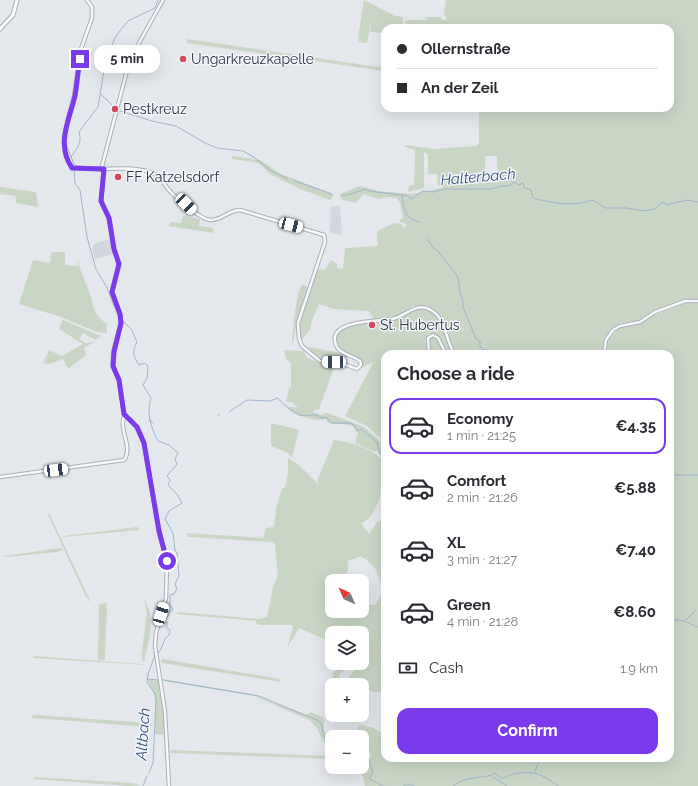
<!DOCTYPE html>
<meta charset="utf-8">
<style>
body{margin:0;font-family:Raleway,sans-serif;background:#f2f2f3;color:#2b2b33;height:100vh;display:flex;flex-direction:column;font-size:15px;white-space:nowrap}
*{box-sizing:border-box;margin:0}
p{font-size:13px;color:#7c7c81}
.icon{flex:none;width:22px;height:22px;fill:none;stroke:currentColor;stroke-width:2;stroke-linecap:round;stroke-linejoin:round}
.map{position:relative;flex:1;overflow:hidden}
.drawer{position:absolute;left:381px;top:350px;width:293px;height:412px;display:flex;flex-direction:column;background:#fff;border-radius:12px;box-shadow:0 4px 16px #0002}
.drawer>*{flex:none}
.banner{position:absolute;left:381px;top:24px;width:293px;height:88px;border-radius:12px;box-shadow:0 4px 16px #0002;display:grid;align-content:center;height:88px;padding:0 16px;background:#fff}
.needle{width:26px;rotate:315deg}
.controls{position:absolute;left:325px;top:574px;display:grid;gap:8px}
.controls a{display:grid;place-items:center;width:44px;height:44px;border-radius:8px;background:#fff;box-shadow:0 4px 16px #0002;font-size:20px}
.end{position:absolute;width:18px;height:18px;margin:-9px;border:5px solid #7c3aed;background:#fff;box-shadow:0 0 0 2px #fff}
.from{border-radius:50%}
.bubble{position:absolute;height:28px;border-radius:12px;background:#fff;box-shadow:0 4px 16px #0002;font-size:13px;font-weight:700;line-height:28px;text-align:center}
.car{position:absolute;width:12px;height:24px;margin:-12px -6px;border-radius:5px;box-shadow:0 0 3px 1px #0007;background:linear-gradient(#fff 24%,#345 0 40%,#fff 0 76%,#345 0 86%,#fff 0)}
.banner b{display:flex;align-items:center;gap:14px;height:38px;font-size:15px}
.banner b+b{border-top:1px solid #e1e1e2}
.banner i{width:10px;height:10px;background:#2b2b33}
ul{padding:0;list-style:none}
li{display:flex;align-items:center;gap:12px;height:56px;margin:0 8px 6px;padding:0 8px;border:2px solid transparent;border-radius:12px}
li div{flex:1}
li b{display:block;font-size:15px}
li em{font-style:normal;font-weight:700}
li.on{border-color:#7c3aed}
li>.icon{width:36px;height:36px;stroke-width:1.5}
h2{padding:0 16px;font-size:18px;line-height:48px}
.pay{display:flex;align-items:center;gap:10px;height:44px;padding:0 16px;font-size:15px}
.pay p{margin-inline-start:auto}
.action{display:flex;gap:8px;margin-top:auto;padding:8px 16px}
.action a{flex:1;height:46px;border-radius:12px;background:#7c3aed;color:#fff;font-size:16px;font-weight:700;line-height:46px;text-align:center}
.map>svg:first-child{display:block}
.built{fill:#d2d6de}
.green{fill:#c9d6c5;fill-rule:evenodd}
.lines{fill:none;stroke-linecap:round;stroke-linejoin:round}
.stream{stroke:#9fb4cc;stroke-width:1}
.tertiary-casing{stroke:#a9aeb7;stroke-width:4.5}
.secondary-casing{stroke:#a9aeb7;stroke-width:5}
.tertiary{stroke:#f7f8fa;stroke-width:2.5}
.secondary{stroke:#fff;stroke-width:3}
.route{stroke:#7c3aed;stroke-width:5}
.poi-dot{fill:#d1495b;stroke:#f4f6f9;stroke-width:1.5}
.labels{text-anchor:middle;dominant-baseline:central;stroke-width:3;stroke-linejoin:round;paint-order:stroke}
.poi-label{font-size:14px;fill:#2b3445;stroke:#f4f6f9;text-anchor:start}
.water-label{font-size:15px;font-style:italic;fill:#34527a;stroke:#f4f6f9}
</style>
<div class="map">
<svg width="698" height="786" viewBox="0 0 698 786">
<rect width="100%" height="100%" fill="#e4e7ec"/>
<!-- built -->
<path class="built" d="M331,206h9l2,29 -12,-2z
M110,239l3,15 -18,5 -3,-10 2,-5z"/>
<!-- green -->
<path class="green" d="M364,0l31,16 10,1 -3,1 3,10h-15l3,-11 -3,11h-5v5l-15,-1 2,-15 -5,26 -8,-1 -1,-5z
M446,0h252v299l-16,2 -31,11 -13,9 -18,2 -7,4 -8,10 -3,17h-150l2,-6 -5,-7 -8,-26 -14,-10 -14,1 -14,10 -27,4 -1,-1 2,-1 -4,-7 -35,-2 -15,-5 -8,19v5l-10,13c-5,-18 4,-36 10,-53l2,-1 -1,-2 5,-16 8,1 6,-10 6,4v4l6,1 2,-21 33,-2 -1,-15 17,-8 7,1 3,4 2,-1 -1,-4 -6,-1 4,-5 -3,-14 -3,-5 -10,-1 -8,2 -16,-5 -7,9 -13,-3 -3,-4v-2l20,-8 19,5 33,3 30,-6 -4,-3 -1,-11h-9v-20l-4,-2v36l-16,4 1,-6 5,-1 1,-35 -10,-3v-2l29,4 42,-3 3,-2v-36h191v-80h-263l-2,-7c6,-2 15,0 22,-1v-2l-3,-1h17l1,3h4l1,-3 -3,-2zM485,156h12l1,26 -12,1z
M187,39l198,29v3l-198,-28z
M233,156l27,4 19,13 55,22 -4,5 -32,-12 -28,-14 -11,-11 -28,-4z
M0,187l36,5 2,15 -22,-4v-7l-16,-2z
M183,216l17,3 -1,7 14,2v5l-44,-7 1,-4 11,1z
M51,252h14v13l13,1v-8c2,15 6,20 11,33 5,15 3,22 18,33v9l-10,-1 -36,-15 -42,-13 14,-44 17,3z
M302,284l6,3 -10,31 -6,29c0,-12 4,-53 10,-63z
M691,301h7v485h-333l-2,-10 -9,-9h8v-11l4,2 5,-1c0,-9 -9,-12 -9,-20l-7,-1 3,-9 3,-2 13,3 11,7v23h285v-404h-64l3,-15 11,-12 18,-3 14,-8z
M425,308c19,10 17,24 26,42l-5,2 -8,-15 -9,-3 -4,6 3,14h-43v88l-18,-16 -22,-10 28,-53v-1l-12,6 1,-7c-8,-8 -20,-6 -25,-17 -6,-14 22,-24 32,-21 2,1 3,3 5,4l1,-4 23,-5 15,-8z
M63,320l38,16 -5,4 -13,-7 -4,6 7,4 8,-1 -10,6 2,7 -18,14 -5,-10 -14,5 -6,-1 6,-13 13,6 21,-12 -24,-15z
M433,337l4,3 7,14h-14l-2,-9 1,-7z
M308,347l29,5 8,6 -21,-3 -5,4z
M284,350l20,1 3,7 27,10 -15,41 -5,1 -1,2 9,3 3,-2h3l36,14 20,18 1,15 -9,-10 -1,2 -20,-9 3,-10 -3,-2 -1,-4c-9,-5 -19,-1 -27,-5l-1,-3c-9,3 -33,-3 -38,-11l2,-1 8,1 -5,-5 -7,-2 3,-13h2v-25l-5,-4z
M271,423l28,7 -7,27 -6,-5 -15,-6z
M334,440c17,2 42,9 51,24 0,17 -7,54 -24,59l8,11 9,-13 7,-1v176l-4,-4h-8l-8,-3 -3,-4 -7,-2 -11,2 15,-22h3c0,-7 5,-10 5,-17l-5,-1v-12h-30v17l-3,-5v-4l-30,-13 -12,20 6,-20 -1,-3h-32l-4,-1v-3l-80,-7 3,-2 80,7 8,-2 6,-30 5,-11 -3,-31 -2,-3 -85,-5 -1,-4 76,5 3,-10 8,-1 3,-23 5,-15 3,-2 3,-14v-15l11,7 19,19 1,-1 -2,-2zM362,556v2h3l10,10 9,22 -9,15h-13v6h-30v-30h11l-1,-4 6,-6v-10z
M49,513l41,87v2l-5,-7 -37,-80z
M138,527l1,3 -77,7 1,-1z
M61,548l2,2 -5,2 -51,5 -3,-1z
M144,599c13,19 4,44 0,64l-3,-6 6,-44z
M107,603l-2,57h-7l1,-56z
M33,656l109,8 5,1 -114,-7z
M163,659l117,20 1,3 -119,-19 -1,-2z
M344,663h7l-12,12 4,8 -2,2h-9v7l-3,-3 5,-17z
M162,679l89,15 55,21 5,-3 13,6v13l8,9v10l-9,-9 -7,-14 -5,-6 -57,-25 -90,-15z
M148,680l11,1c4,26 13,71 8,96l-2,-42 -10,-1 1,-36z
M36,715l111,8 5,2 -3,2 -117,-9v-2z
M171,750l158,6 3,3 -159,-6h-3z
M34,777l99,6 8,2 -12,1 -96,-7z"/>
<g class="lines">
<!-- stream -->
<path class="stream" d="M101,94l14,14
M117,110l35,11 24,5 29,17 12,5 26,3 12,7 15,12 18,9
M70,158c4,-6 10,-11 10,-19 0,-4 -2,-6 1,-10l17,-22 8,-49 10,-22 12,-15 27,-13 3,-8
M74,168l1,15 5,7 7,47 9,32 11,19 12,30
M292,180l40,14
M343,195h5l17,-6 4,2 39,5 3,3 12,-8 10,1 12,-3h45l13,-3h6l5,-4 5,3 4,-2 1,5 7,2 2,8c18,5 40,9 59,2l14,8h20l18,3 11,-2 6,-6 3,-1 2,3 21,-5 11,2
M402,196c3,15 1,21 17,26
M427,239l6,9 5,3 20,26 2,15 3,9v6l13,32 4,2v5l3,4h5l6,4
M122,320l10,10 5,12c-5,10 -4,14 2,23l5,-2 4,3 -1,12 -4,7 8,13c-5,15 0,30 7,43l11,4 9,8 -3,6 2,5 -10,12 3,4 -2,5 9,9 5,9 -13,8 -4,8 8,14 2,17 2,3 2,23 -4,8 2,5 -3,5 -4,1v10l3,5 -4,2v3l-5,5 4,3 -2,4 4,3 -1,5 -4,4 -5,12 -5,4 -7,19 -1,8 8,12 1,7 -3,62 -4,10
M229,412l18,-12 23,1 8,-3c3,5 15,14 22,17 8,2 15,-3 21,3l5,-1 5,6h18l5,2 4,6 3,-2 16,13 3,12 5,2
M218,416l1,-1
M149,420l4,3
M670,475h28
M670,619l14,2 14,6
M685,621l11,-11
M147,679l11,1
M163,680l96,16 58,24 4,3 3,13 8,8
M362,757l6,1 5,15 -4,6 15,7
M535,772l5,-14
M493,777l14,9
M143,786l4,-10
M403,786l5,-2 6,2
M453,786c14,-12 33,-6 42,-13 3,2 4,6 8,5 3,0 7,-4 11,-4 20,-4 28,0 44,12"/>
<!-- tertiary casing -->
<g class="tertiary-casing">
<path id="tertiary" d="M87,0l5,7v11l-11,31 -7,47 -10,41v7l9,23c27,6 56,-4 82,7 7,4 9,11 14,16 7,8 32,30 42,30 11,0 18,-10 29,-10l84,25 1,7 -27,81 1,15 3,8 18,15 21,2 16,6 4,-4 -1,-4c-9,-7 -23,-6 -25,-20 -4,-21 45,-20 57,-22 14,-3 25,-18 39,-9 14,8 14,26 21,39l-1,5
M104,169l-3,32 8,17 5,31 5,15 -7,28 8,22 1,9 -8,29v15l6,13 5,34 13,13 7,16 15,88 8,33 -1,34 -10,35 -1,13 10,66 4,74
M101,170l29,-111 33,-59
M429,354l-1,-16 5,-3 5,3 8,16
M604,354l2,-14 7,-10 7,-4 20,-4 15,-10 30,-11h13
M0,477l124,-17c10,-13 -7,-32 1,-45"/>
</g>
<!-- secondary casing -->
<g class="secondary-casing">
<path id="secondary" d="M0,29l13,-14 4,-15"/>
</g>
<!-- tertiary -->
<use href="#tertiary" class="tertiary"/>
<!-- secondary -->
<use href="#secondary" class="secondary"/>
</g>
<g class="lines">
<!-- route -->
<path class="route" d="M80,59c-2,12 -3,25 -5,37 -6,24 -19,49 -3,72l32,1 -3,32 8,17 5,31 5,15 -7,28 8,22 1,9 -7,29 -1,14 6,14 5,34 13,13 7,16 15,88 8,30"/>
</g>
<!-- markers -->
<g class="poi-dot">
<circle cx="183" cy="59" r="4"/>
<circle cx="115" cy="109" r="4"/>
<circle cx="118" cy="177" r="4"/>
<circle cx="372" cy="325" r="4"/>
</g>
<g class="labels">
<!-- poi labels -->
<g class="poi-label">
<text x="191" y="59">Ungarkreuzkapelle</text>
<text x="123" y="109">Pestkreuz</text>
<text x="126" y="177">FF Katzelsdorf</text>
<text x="380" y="325">St. Hubertus</text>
</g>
<!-- water labels -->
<g class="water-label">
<text transform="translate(478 177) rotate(-5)">Halterbach</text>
<text transform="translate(143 734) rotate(-86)">Altbach</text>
</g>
</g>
</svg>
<div class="controls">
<a><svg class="needle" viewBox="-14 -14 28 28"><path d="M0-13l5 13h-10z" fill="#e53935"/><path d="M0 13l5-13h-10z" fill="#7c7c81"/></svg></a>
<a><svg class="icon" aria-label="layers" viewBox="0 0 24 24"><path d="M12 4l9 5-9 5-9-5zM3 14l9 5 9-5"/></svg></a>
<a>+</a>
<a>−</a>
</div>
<i class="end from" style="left:167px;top:561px"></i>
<i class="end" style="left:80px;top:59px"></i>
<div class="bubble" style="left:94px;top:45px;width:66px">5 min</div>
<i class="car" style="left:186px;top:204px;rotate:135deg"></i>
<i class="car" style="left:291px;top:225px;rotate:105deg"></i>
<i class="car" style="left:334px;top:362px;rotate:271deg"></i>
<i class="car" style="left:56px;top:470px;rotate:83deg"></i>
<i class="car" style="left:161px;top:614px;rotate:17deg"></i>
<div class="banner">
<b><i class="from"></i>Ollernstraße</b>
<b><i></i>An der Zeil</b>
</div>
<section class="drawer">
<h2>Choose a ride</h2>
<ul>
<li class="on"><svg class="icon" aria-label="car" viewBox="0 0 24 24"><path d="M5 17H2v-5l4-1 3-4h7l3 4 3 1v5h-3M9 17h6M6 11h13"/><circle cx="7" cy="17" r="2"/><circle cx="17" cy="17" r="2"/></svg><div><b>Economy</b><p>1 min · 21:25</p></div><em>€4.35</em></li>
<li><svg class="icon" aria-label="car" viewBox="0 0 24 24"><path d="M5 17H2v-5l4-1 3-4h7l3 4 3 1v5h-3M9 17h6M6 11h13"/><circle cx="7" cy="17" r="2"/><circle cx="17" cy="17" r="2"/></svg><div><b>Comfort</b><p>2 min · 21:26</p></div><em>€5.88</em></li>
<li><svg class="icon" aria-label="car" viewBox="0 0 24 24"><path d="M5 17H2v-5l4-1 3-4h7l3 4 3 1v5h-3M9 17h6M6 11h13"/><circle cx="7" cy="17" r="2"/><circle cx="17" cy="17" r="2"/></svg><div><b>XL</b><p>3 min · 21:27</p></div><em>€7.40</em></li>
<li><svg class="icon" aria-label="car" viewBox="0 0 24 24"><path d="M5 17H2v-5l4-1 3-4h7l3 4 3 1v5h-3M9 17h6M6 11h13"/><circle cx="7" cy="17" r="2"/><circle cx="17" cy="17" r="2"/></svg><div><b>Green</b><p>4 min · 21:28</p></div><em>€8.60</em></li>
</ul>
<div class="pay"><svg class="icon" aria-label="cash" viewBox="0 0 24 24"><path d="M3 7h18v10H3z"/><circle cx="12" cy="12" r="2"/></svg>Cash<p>1.9 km</p></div>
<div class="action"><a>Confirm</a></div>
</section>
</div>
